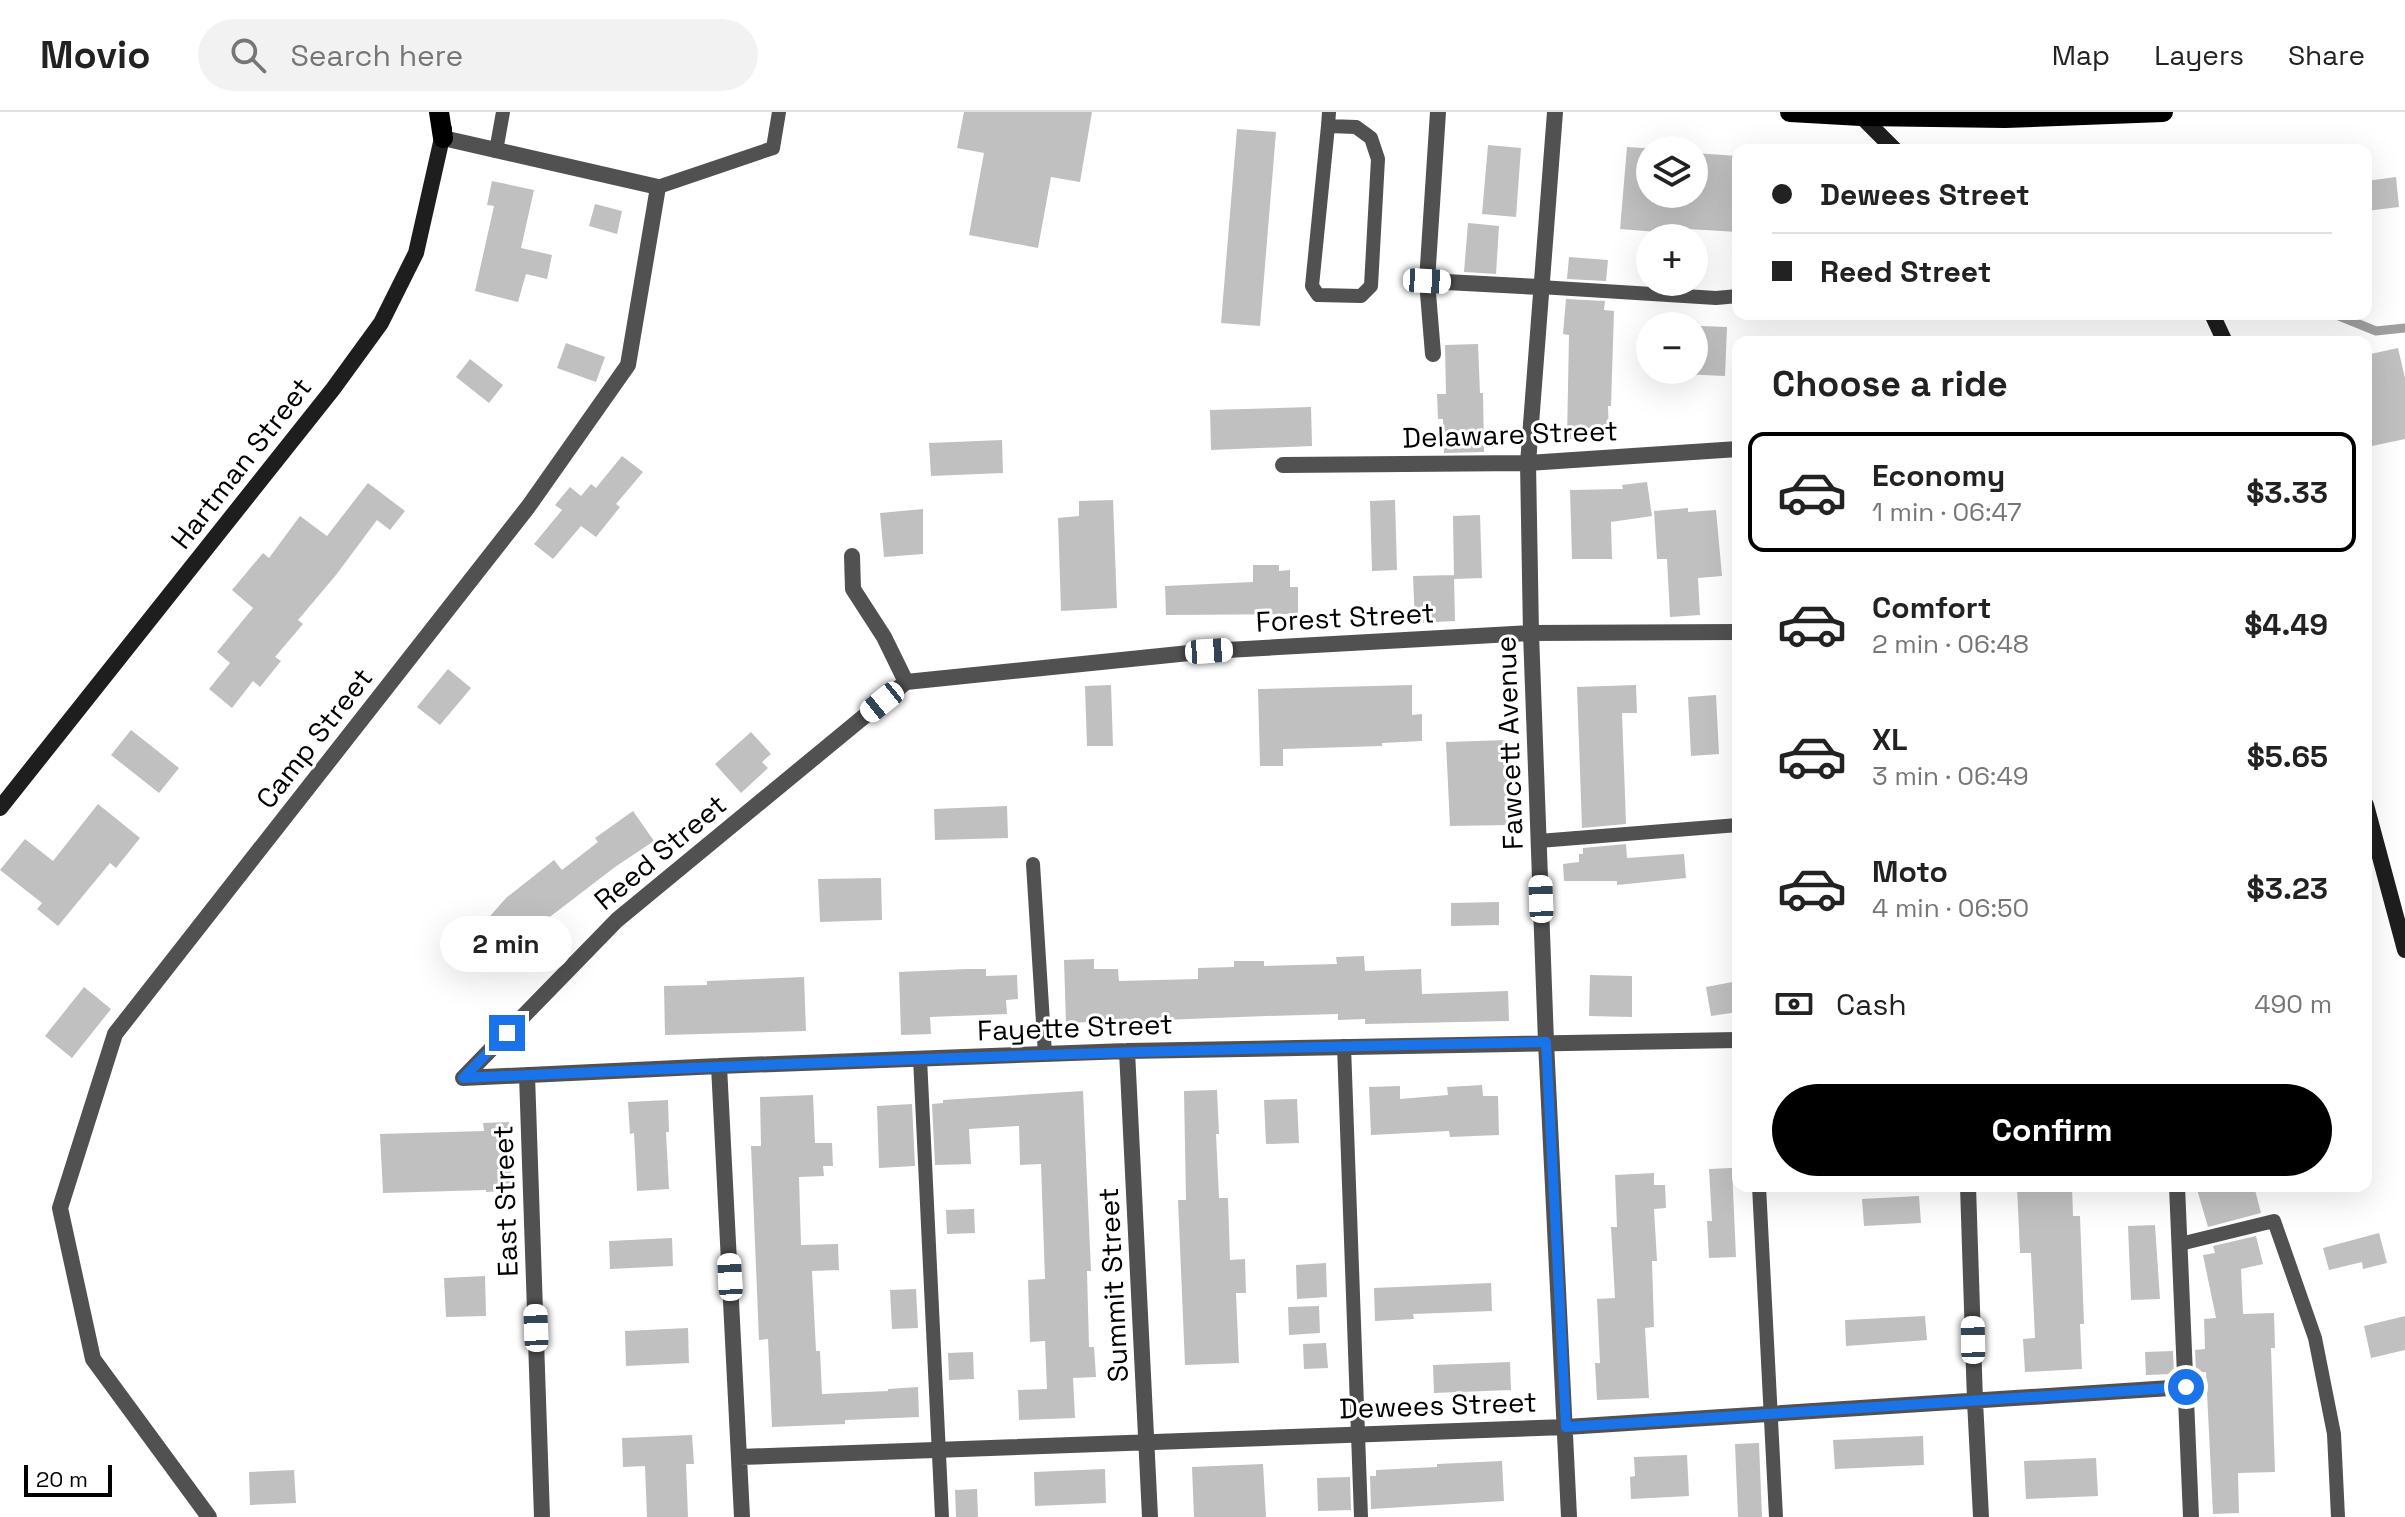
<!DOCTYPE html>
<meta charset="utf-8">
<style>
body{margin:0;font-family:"Space Grotesk",sans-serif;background:#f2f2f2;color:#222;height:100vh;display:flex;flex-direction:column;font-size:30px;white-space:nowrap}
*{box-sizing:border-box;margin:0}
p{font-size:26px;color:#767676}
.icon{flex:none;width:44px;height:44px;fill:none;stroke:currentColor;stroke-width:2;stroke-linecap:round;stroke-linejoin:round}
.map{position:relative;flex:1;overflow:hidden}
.sheet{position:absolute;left:1732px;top:224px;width:640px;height:856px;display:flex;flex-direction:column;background:#fff;border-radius:16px;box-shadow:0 8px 32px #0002}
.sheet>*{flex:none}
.guide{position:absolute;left:1732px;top:32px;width:640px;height:176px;border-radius:16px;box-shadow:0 8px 32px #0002;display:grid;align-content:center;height:176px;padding:0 40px;background:#fff}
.controls{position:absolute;left:1636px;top:24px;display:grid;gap:16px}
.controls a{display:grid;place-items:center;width:72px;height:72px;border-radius:50%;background:#fff;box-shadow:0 8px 32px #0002;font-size:40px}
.scale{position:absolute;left:24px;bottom:20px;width:88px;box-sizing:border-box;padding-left:8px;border:4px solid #000;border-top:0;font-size:22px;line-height:28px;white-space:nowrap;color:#000;-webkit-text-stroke:6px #fff;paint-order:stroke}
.end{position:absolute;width:36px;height:36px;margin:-18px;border:10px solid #1a73e8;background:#fff;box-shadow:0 0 0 4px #fff}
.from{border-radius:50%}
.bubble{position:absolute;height:56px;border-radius:28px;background:#fff;box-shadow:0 8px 32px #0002;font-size:26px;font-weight:600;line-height:56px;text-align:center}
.car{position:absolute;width:24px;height:48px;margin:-24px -12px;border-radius:10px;box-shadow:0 0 6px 2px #0007;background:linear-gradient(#fff 24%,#345 0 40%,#fff 0 76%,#345 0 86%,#fff 0)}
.guide b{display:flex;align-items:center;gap:28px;height:76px;font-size:30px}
.guide b+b{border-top:2px solid #e0e0e0}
.guide i{width:20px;height:20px;background:#222}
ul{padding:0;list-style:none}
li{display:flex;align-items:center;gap:24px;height:120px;margin:0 16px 12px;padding:0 24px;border:4px solid transparent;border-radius:16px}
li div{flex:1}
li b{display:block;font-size:30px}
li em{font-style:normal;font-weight:600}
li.active{border-color:#000}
li>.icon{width:72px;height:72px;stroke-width:1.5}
h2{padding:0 40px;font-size:36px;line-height:96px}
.pay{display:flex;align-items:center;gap:20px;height:88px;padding:0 40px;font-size:30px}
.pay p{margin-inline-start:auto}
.cta{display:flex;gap:16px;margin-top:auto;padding:16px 40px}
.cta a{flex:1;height:92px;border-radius:48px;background:#000;color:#fff;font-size:32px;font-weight:600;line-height:92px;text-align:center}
header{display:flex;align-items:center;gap:48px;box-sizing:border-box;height:112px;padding:0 40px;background:#fff;border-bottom:2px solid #e0e0e0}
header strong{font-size:38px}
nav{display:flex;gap:44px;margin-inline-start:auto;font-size:28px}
.search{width:560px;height:72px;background:#f2f2f2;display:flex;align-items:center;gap:20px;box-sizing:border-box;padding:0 28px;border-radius:44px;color:#767676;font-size:30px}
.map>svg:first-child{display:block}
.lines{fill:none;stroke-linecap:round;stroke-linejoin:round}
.stream{stroke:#9f9f9f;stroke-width:9}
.building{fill:#c0c0c0}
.service{stroke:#515151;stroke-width:14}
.minor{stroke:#515151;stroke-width:16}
.secondary{stroke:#1e1e1e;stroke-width:16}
.primary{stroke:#000;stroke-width:20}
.route{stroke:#1a73e8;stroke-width:10}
.labels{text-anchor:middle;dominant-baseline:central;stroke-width:6;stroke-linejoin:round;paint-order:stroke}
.street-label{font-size:28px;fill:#000;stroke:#fff}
</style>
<header>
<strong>Movio</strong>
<div class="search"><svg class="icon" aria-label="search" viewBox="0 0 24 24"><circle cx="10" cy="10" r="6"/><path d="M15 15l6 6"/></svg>Search here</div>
<nav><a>Map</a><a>Layers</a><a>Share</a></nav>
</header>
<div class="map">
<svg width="2405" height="1405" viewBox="0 0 2405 1405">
<rect width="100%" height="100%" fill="#fff"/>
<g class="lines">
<!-- stream -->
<path class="stream" d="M2163,37l2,1
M2334,202l42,17 29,-3"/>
</g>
<!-- building -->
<path class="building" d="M964,0h128l-12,70 -29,-5 -13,71 -69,-13 15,-82 -27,-5z
M1237,17l39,3 -16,194 -39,-3z
M1488,33l33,3 -5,69 -34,-3z
M1627,35l50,3h-27v44h44v-41l44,3v76l-67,-4 -1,5 -50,-4z
M2396,65l3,30 -33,4v-30z
M492,69l42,9 -13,58 31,7 -5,24 -21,-5 -8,28 -43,-11 19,-85 -7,-1z
M595,92l27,7 -5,23 -28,-8z
M1468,111l31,3 -3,48 -32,-2z
M1569,145l39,3 -2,21 -39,-2z
M1566,187l39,2 -1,9 10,1 -3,95h-3l1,32 -42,1 2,-104 -6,-1z
M1700,214l27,1 -2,49 -67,-3v-3h36v-42h6z
M566,231l39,14 -9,25 -39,-14z
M1478,232l2,49h3l1,59 -40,1 -1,-34h-5l-1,-25h9l-1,-49z
M2398,236l7,30v61l-33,7 -6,-30v-61z
M470,247l33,26 -14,18 -33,-26z
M1311,295l1,39 -101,4 -1,-40z
M1002,328l1,33 -72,3 -2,-33z
M622,344l21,16 -27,32 4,3 -24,30 -15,-11 -28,33 -19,-15 28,-34 -7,-5 15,-18 11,9 10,-12 5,4z
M1647,370l5,34 -41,6 1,37h-40l-2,-69 53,-1 -1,-4z
M368,371l37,28 -15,19 -13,-10 -41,55 -38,45 5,4 -28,33 6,4 -21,26 -7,-6 -21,27 -23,-19 21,-26 -13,-11 36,-44 -21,-18 31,-37 6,5 31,-42 27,20z
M1113,388l4,108 -56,3 -3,-93 21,-2v-15z
M1395,388l2,70 -25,1 -2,-70z
M1688,396v4l28,-2 6,66 -24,2 2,37 -30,2 -3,-58h-10l-3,-48z
M923,397v45l-39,3 -4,-44z
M1480,403l2,63 -28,1 -1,-63z
M1253,453h26v6l11,-1v17h8v27l-132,1 -1,-29 88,-4z
M1454,463l1,46 -40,2 -2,-47z
M448,557l23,19 -31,37 -23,-18z
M1111,573l2,61h-26l-2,-60z
M1412,573v30l10,-1v27l-40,2v3l-99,3v17h-23l-2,-77z
M1636,573l1,28h-15l4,111 -44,4 -5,-141z
M1716,583l3,59 -28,2 -3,-59z
M131,618l48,38 -20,25 -48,-38z
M751,620l20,22 -9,8 6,6 -27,25 -26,-29z
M1507,628l2,85 -59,1 -4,-84z
M98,692l42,34 -24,30 -6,-5 -52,63 -21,-17 5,-6 -42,-33 25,-31 28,22z
M1007,694l1,32 -73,2 -1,-31z
M633,699l21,30 -39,26 -77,59 -18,20 -5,-5 -12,13 -26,-23 29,-33 48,-38 8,10 36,-28 -3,-4z
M1626,732l1,14 57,-4 2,24 -69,7v-4h-53l-1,-17 16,-2v-8h4v-6z
M881,766l1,42 -62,2 -2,-43z
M1499,790v23l-48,1v-23z
M1364,844l1,15 56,-2 1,25 86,-3 1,30 -144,3v-5l-27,1v-6l-72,2 -103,4v11h-26v-11l-71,3 -2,-63 30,-1v10h24l1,12 79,-2v-11l36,-1v-6h30v5l73,-2 -1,-7z
M967,857h19v7l31,-1 1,24 -12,1 1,14 -77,3 1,17 -30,1 -2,-63z
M1590,863l42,1v41l-43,-1z
M804,865l2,54 -141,4 -1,-49 43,-1v-4z
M1738,869v31l-27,4 -5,-29z
M84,875l27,22 -39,49 -27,-22z
M1482,973l1,11h15l1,39 -49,2 -1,-6 -78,4 -2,-48 31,-1v13l48,-4 -1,-8z
M1217,978l2,44h-3l3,64h9l2,62 15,-1 1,34h-10l3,70 -54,2 -7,-165h8l-2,-109z
M1083,979l8,180h-4l2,76h5l2,30 -23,1 2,40 -56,2 -1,-30 29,-1 -2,-48 -15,1 -2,-62 17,-1 -4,-115 -21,1 -1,-39 -50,3 2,35 -36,1 -3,-61 11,-1v-3z
M813,983l2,48h17l1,23h-10l1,10 -25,1 2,68 37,-1 1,26 -27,1 4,80h4l2,43 66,-3v-2l30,-2 1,30 -74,3v4l-73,3 -4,-88 -9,1 -8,-194h10l-1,-49z
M1297,987l2,44 -33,1 -2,-44z
M668,988l1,32h-3l3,57 -32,2 -3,-58 -4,1 -2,-32z
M912,992l3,62 -36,2 -2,-62z
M509,1010l3,69 -26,1v-2l-103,3 -3,-59 104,-3 -1,-8z
M1732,1056l4,89 -27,1 -2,-37h5l-3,-52z
M1654,1061v12h11l1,23 -12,1 3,52h-5l2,66 -9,1 4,70 -52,2 -2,-37h5l-3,-64 18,-1 -4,-71h6l-2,-52z
M2017,1074h55l1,30h7l4,108h-4l2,45 -57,3 -2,-33 12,-1 -4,-85h-11z
M2196,1074h58l7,27 -53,14z
M1919,1084l2,27 -57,3 -2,-27z
M974,1097l1,24 -28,1 -1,-24z
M2155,1113l5,74 -29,1 -3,-74z
M2379,1121l8,30 -24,6 -1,-7 -33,8 -6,-22z
M2256,1124l7,28 -22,5 2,45 31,-1 1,35h-4l4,124 -37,1 1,40 -26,1 -7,-142h-10l-1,-22 10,-1 -1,-30 12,-1 -13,-63 12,-2 -2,-7z
M672,1126l1,28 -63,3 -1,-28z
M1326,1151l1,34 -30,2 -1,-34z
M485,1164l1,40 -40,1 -2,-39z
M1491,1171l1,28 -79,3 1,5 -39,2 -1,-33z
M916,1177l2,39 -26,1 -2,-39z
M1319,1194l1,27 -31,2 -1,-28z
M1925,1204l2,24 -81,6 -1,-26z
M2405,1204v34l-34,8 -7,-32z
M688,1216l1,35 -63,3 -1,-35z
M1326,1231l2,25 -24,1 -1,-25z
M2173,1239l1,23 -28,1 -1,-23z
M973,1240l1,27 -25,1 -1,-27z
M1510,1250l1,28 -77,3 -1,-28z
M692,1323l2,29h-8l2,53h-41l-2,-51 -22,1 -1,-29z
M1923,1324l1,29 -89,4 -2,-29z
M1759,1331l3,74h-24l-3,-73z
M1687,1343l2,41 -58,3 -1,-22 5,-1 -1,-19z
M2096,1346l2,38 -72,3 -2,-38z
M1502,1349l2,40 -133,8 -1,-33h6v-6l61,-3v-3z
M1263,1352l3,53h-72l-2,-50z
M1105,1357l1,34 -71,3 -1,-34z
M294,1358l2,33 -46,2 -1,-33z
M1350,1365l1,33 -33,1 -1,-33z
M977,1377l1,28h-22l-1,-27z"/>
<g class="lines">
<!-- service -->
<path class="service" d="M1328,14l28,1 15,11 7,21 -7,127 -10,10 -43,-1 -6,-9 16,-160 1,-14
M496,39l7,-39
M658,75l115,-39 6,-36
M1540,175l176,11 22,-2
M1539,729l199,-16
M1033,752l12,190
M1344,934l17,471
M920,946l22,459
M1759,1074l17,331
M2180,1132l94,-23 41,117 19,96 4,83"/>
<!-- minor -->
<path class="minor" d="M1555,0l-27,351 3,170 15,409 23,475
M1427,169l113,6
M1433,242l-6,-73 11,-169
M1283,353l245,-2 210,-14
M852,444l1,33 31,48 22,45
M906,570l303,-31 322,-18 207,-1
M1127,939l23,466
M719,954l23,451
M527,963l15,442
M463,966l256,-12 408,-15 611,-11
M463,966l154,-158 289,-238
M1968,1074l7,215 6,116
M2177,1074l14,331
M740,1345l826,-30 620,-40
M209,1405l-116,-158 -33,-151 55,-174 413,-527 100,-142 30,-178 -215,-49"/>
<!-- secondary -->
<path class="secondary" d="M1861,4l34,34
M2212,202l13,28
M2366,693l39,145
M0,696l333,-419 48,-66 35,-70 28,-124"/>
<!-- primary -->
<path class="primary" d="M439,0l4,26
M1790,0l71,4 144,2 158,-6"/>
</g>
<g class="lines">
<!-- route -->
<path class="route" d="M507,921l-44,45c361,-17 721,-29 1083,-36l20,385 620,-40"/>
</g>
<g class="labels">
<!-- street labels -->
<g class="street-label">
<text transform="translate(1510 322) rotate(-2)">Delaware Street</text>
<text transform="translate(241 351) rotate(-52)">Hartman Street</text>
<text transform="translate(1345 505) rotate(-3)">Forest Street</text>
<text transform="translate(314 626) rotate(-52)">Camp Street</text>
<text transform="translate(1509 631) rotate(-92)">Fawcett Avenue</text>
<text transform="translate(660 740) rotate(-40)">Reed Street</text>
<text transform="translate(1075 915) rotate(-2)">Fayette Street</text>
<text transform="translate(505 1089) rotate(-92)">East Street</text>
<text transform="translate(1113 1173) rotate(-93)">Summit Street</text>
<text transform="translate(1438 1293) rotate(-2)">Dewees Street</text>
</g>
</g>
</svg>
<div class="controls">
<a><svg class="icon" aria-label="layers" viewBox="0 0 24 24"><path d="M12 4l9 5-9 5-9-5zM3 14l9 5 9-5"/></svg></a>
<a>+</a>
<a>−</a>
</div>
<div class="scale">20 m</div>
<i class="end from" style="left:2186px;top:1275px"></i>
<i class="end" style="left:507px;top:921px"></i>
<div class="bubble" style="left:440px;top:804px;width:132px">2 min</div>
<i class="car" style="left:1427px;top:169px;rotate:93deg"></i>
<i class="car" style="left:1209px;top:539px;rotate:86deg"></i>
<i class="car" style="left:882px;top:590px;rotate:231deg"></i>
<i class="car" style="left:1541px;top:787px;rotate:358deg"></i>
<i class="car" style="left:730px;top:1165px;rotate:357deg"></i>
<i class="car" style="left:536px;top:1216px;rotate:358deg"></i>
<i class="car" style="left:1973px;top:1228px;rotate:359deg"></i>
<div class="guide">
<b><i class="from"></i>Dewees Street</b>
<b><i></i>Reed Street</b>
</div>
<section class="sheet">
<h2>Choose a ride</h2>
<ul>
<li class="active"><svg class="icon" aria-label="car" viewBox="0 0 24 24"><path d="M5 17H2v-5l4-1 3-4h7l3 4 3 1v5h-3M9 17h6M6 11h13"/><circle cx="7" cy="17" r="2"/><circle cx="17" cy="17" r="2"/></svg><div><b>Economy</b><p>1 min · 06:47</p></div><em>$3.33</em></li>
<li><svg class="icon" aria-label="car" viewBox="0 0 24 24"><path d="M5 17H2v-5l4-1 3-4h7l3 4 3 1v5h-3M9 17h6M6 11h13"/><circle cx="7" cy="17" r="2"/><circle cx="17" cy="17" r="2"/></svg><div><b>Comfort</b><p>2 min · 06:48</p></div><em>$4.49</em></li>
<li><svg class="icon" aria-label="car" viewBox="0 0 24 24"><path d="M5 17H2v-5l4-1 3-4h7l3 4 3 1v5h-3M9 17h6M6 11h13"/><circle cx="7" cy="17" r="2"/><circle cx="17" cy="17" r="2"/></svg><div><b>XL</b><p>3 min · 06:49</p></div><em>$5.65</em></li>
<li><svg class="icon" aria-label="car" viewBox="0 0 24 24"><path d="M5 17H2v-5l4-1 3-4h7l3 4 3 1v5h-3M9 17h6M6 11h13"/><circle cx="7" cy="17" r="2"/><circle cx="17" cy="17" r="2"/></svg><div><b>Moto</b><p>4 min · 06:50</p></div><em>$3.23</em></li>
</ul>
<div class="pay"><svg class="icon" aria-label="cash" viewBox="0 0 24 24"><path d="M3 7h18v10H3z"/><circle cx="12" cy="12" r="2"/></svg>Cash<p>490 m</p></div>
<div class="cta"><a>Confirm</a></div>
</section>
</div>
